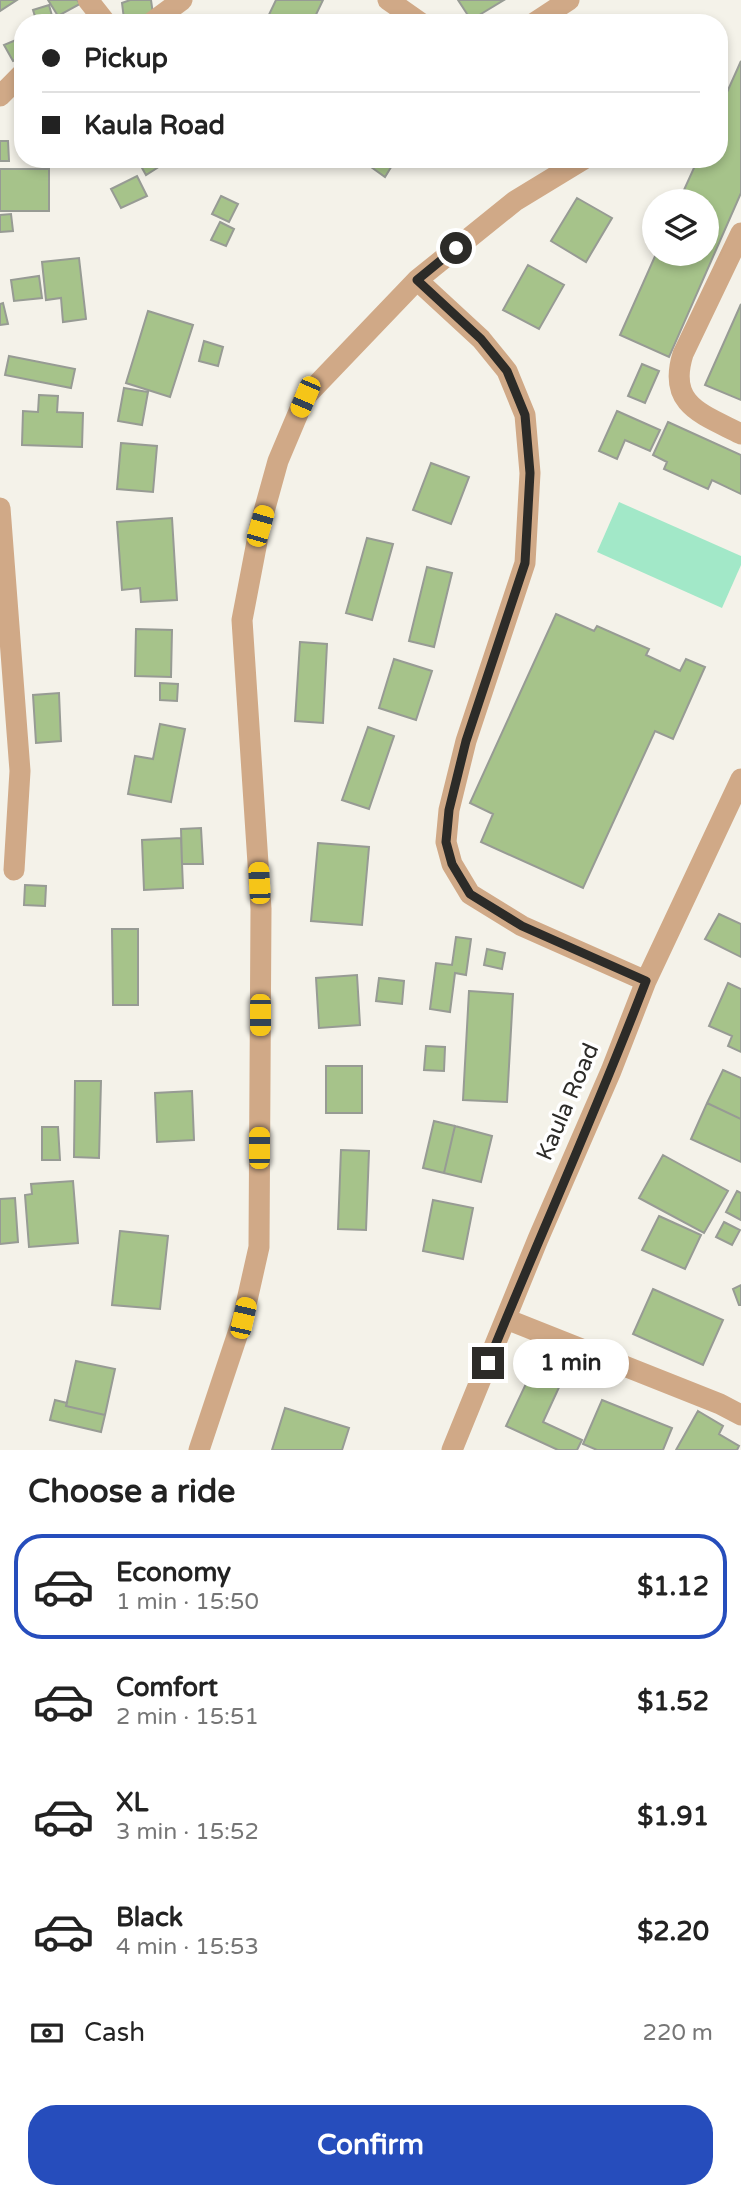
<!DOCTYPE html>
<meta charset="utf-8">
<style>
body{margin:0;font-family:"Varela Round",sans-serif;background:#f6f6f6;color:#222;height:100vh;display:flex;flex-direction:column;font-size:26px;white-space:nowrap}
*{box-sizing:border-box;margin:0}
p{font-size:23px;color:#767676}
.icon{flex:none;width:38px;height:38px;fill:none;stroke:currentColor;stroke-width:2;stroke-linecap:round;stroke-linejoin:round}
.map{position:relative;height:1450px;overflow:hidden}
.panel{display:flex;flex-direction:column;background:#fff;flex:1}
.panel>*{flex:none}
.hud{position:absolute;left:14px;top:14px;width:714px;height:154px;border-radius:28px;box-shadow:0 4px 10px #0003;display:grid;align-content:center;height:154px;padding:0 28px;background:#fff}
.tools{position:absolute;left:642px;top:189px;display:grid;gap:14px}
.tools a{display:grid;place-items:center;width:77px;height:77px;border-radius:50%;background:#fff;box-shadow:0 4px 10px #0003;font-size:35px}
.end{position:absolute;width:32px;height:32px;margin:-16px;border:9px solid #2c2b28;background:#fff;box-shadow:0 0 0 4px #fff}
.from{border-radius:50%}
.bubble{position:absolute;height:49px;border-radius:24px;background:#fff;box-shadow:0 4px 10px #0003;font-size:23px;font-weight:700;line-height:49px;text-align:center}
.car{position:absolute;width:21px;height:42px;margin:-21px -10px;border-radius:9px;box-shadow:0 0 5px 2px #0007;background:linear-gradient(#f5c518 24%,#345 0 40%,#f5c518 0 76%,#345 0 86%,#f5c518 0)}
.hud b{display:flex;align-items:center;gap:24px;height:66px;font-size:26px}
.hud b+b{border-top:2px solid #e0e0e0}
.hud i{width:18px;height:18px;background:#222}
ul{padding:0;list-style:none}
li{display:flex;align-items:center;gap:21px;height:105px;margin:0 14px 10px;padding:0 14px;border:4px solid transparent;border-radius:28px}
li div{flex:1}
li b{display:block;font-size:26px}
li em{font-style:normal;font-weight:700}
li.on{border-color:#264dbc}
li>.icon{width:63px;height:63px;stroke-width:1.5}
h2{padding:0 28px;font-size:32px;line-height:84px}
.pay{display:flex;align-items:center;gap:18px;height:77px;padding:0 28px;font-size:26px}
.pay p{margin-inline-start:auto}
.primary-button{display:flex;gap:14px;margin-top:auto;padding:14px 28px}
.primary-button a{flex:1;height:80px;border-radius:28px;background:#264dbc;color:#fff;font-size:28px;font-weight:700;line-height:80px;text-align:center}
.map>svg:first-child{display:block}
.water{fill:#a2e8c8}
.building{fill:#a6c38a;stroke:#979b94;stroke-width:2}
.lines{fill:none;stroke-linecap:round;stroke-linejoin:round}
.service{stroke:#d0a987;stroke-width:21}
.minor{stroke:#d0a987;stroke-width:21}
.route{stroke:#2c2b28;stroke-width:9}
.labels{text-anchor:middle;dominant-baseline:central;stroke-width:7;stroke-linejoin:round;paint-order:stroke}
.street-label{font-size:23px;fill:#2c2b28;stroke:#fff}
</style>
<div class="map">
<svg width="741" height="1450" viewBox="0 0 741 1450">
<rect width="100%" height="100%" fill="#f4f2e9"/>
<!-- water -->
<path class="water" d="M619,502l122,54v9l-19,43 -125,-56z"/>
<!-- building -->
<path class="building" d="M0,0h17l-17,11z
M48,0h29l3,4 -22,12z
M130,0h21l2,14 -29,5 -2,-16z
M276,0h47l-11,23h-47z
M458,0h46l-33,20z
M49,5l5,18h-17l-4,-13z
M23,37v20l-10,4 -9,-16z
M741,61v132l-72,164 -49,-22 36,-81h51v-53h-28l19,-42h21v-49z
M0,141h8l1,20h-9z
M137,159h34l-25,16z
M360,159h36l-11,18z
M0,169h49v42h-49z
M137,176l10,20 -26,12 -10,-19z
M221,196l17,8 -9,18 -17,-8z
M577,198l35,20 -26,44 -35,-21z
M11,214l2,17 -13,1v-17z
M220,222l14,7 -8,17 -15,-6z
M79,258l7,61 -23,3 -2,-24 -15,2 -4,-38z
M528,265l36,20 -25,44 -36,-19z
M39,276l3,22 -28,3 -3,-21z
M3,303l5,21 -8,1v-21z
M741,304v96l-36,-15z
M148,311l45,14 -23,72 -44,-14z
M204,341l19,6 -5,19 -19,-5z
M9,356l66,13 -4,19 -66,-13z
M642,364l17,7 -14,32 -17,-7z
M124,388l24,4 -6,33 -24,-4z
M39,395l19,1 -1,16 26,1 -1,34 -60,-2 1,-34 15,1z
M617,411l43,19 -10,21 -25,-11 -8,19 -18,-8z
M668,422l73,33v39l-29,-14 -4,9 -44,-20 3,-7 -14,-7z
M121,443l36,3 -4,46 -36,-3z
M431,463l38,14 -18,47 -38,-14z
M172,518l5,82 -36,2 -1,-14 -18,2 -5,-68z
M367,538l26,6 -21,76 -26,-7z
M427,567l25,6 -18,74 -25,-6z
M556,614l38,17 3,-5 52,23 -3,6 34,16 6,-12 19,8 -32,72 -18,-8 -72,157 -102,-46 12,-28 -23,-11z
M136,629l36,1 -1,47 -36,-1z
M300,642l27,2 -4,79 -28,-2z
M394,659l38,12 -16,49 -37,-12z
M160,683l18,1 -1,17 -17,-1z
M59,693l2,48 -25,2 -3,-48z
M160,724l25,5 -14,73 -43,-8 7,-38 18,3z
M368,727l26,9 -25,73 -27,-9z
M201,828l2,36h-21l-1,-35z
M181,838l2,50 -39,2 -2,-50z
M318,843l51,4 -7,78 -51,-4z
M25,885l21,1 -1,20 -21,-1z
M719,914l22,10v33l-36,-18z
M112,929h26v76h-25z
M456,937l15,2 -5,36 -11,-2 -5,39 -20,-3 6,-46 16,2z
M487,949l18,4 -3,16 -18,-4z
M357,975l3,50 -41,3 -3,-50z
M379,978l25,3 -2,23 -26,-3z
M728,983l13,6v63l-13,-6 4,-10 -23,-10z
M469,991l44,3 -6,108 -44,-2z
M426,1046l19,1 -1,24 -20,-1z
M326,1066h36v47h-36z
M723,1070l18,8v41l-34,-16z
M75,1081h26l-2,77 -25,-1z
M192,1091l2,49 -37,2 -2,-49z
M707,1103l34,16v43l-50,-23z
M434,1121l21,5 -11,47 -21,-5z
M455,1126l37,10 -11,46 -37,-9z
M42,1127h16l2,33h-18z
M341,1150l28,1 -3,79 -28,-1z
M663,1155l65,36 -24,42 -65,-35z
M73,1181l5,62 -49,4 -4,-52 7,-1 -1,-10z
M737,1191l4,2v27l-15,-8z
M15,1198l3,44 -18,2v-45z
M433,1200l40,8 -10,51 -40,-8z
M659,1216l42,19 -16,34 -43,-19z
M724,1222l16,8 -8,15 -16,-8z
M120,1231l48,5 -8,73 -48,-4z
M741,1285v20h-2l-6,-16z
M653,1289l70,31 -20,45 -70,-31z
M76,1361l39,8 -10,46 -39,-9z
M532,1371l29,12 -18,39 39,18 -5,10h-19l-52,-24z
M55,1400l12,3 -1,3 39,9 -4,17 -51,-12z
M602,1400l70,28 -9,22h-66l-14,-6z
M285,1408l64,20 -7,22h-70z
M698,1411l25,15 -4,8 20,12 -2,4h-61z"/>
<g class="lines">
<!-- service -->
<path class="service" d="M741,233l-58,121c-16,51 19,60 58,80"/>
<!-- minor -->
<path class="minor" d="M88,0l18,23
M388,0l33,23
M151,23l31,-23
M534,23l35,-23
M0,96l23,-23
M417,280l64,59 26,32 18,44 5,58 -5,90 -59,178 -17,69 -3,32 6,22 18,30 52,32 124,55
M0,508l20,263 -6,99
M506,1319l214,85 21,11
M199,1450l44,-132 16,-71 2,-338 -19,-289 18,-94 18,-65 27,-64 112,-117 98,-79 69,-42
M452,1450l86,-211 73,-168 35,-90 95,-202"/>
</g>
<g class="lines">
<!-- route -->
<path class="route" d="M456,248l-39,32 64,59 26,32 18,44 5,58 -5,90 -59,178 -17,69 -3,32 6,22 18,30 52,32 124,55c-49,129 -106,254 -158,382"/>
</g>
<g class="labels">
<!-- street labels -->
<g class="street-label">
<text transform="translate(568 1102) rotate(-67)">Kaula Road</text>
</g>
</g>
</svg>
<div class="tools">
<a><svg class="icon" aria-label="layers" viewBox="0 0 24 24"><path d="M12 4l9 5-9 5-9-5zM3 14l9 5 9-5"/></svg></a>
</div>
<i class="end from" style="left:456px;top:248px"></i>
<i class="end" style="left:488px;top:1363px"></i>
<div class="bubble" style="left:513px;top:1339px;width:116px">1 min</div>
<i class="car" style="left:305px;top:397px;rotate:203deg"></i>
<i class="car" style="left:260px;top:526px;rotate:16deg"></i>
<i class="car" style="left:259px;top:883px;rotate:357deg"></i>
<i class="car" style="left:260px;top:1015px;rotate:180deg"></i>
<i class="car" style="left:259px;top:1148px;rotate:0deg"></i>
<i class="car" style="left:243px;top:1318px;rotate:13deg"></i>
<div class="hud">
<b><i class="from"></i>Pickup</b>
<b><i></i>Kaula Road</b>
</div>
</div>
<section class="panel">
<h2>Choose a ride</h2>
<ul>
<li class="on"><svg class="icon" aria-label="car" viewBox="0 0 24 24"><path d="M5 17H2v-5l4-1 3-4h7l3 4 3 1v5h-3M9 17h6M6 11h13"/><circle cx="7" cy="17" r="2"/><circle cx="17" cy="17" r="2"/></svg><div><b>Economy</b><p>1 min · 15:50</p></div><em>$1.12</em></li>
<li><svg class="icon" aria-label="car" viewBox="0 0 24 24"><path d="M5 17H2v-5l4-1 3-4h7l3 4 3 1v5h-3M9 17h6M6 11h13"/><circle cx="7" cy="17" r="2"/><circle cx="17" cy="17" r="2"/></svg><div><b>Comfort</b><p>2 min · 15:51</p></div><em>$1.52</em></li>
<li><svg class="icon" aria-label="car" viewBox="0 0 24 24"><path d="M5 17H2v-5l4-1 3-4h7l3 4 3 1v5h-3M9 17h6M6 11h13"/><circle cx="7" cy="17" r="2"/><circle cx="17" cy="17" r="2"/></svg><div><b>XL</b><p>3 min · 15:52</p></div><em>$1.91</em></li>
<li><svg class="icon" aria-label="car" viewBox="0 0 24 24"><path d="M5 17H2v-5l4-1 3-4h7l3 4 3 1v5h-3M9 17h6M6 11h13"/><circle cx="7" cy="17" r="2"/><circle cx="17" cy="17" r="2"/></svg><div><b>Black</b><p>4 min · 15:53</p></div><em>$2.20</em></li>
</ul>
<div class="pay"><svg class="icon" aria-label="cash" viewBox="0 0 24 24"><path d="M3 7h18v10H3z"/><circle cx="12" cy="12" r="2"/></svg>Cash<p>220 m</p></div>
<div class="primary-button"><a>Confirm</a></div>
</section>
